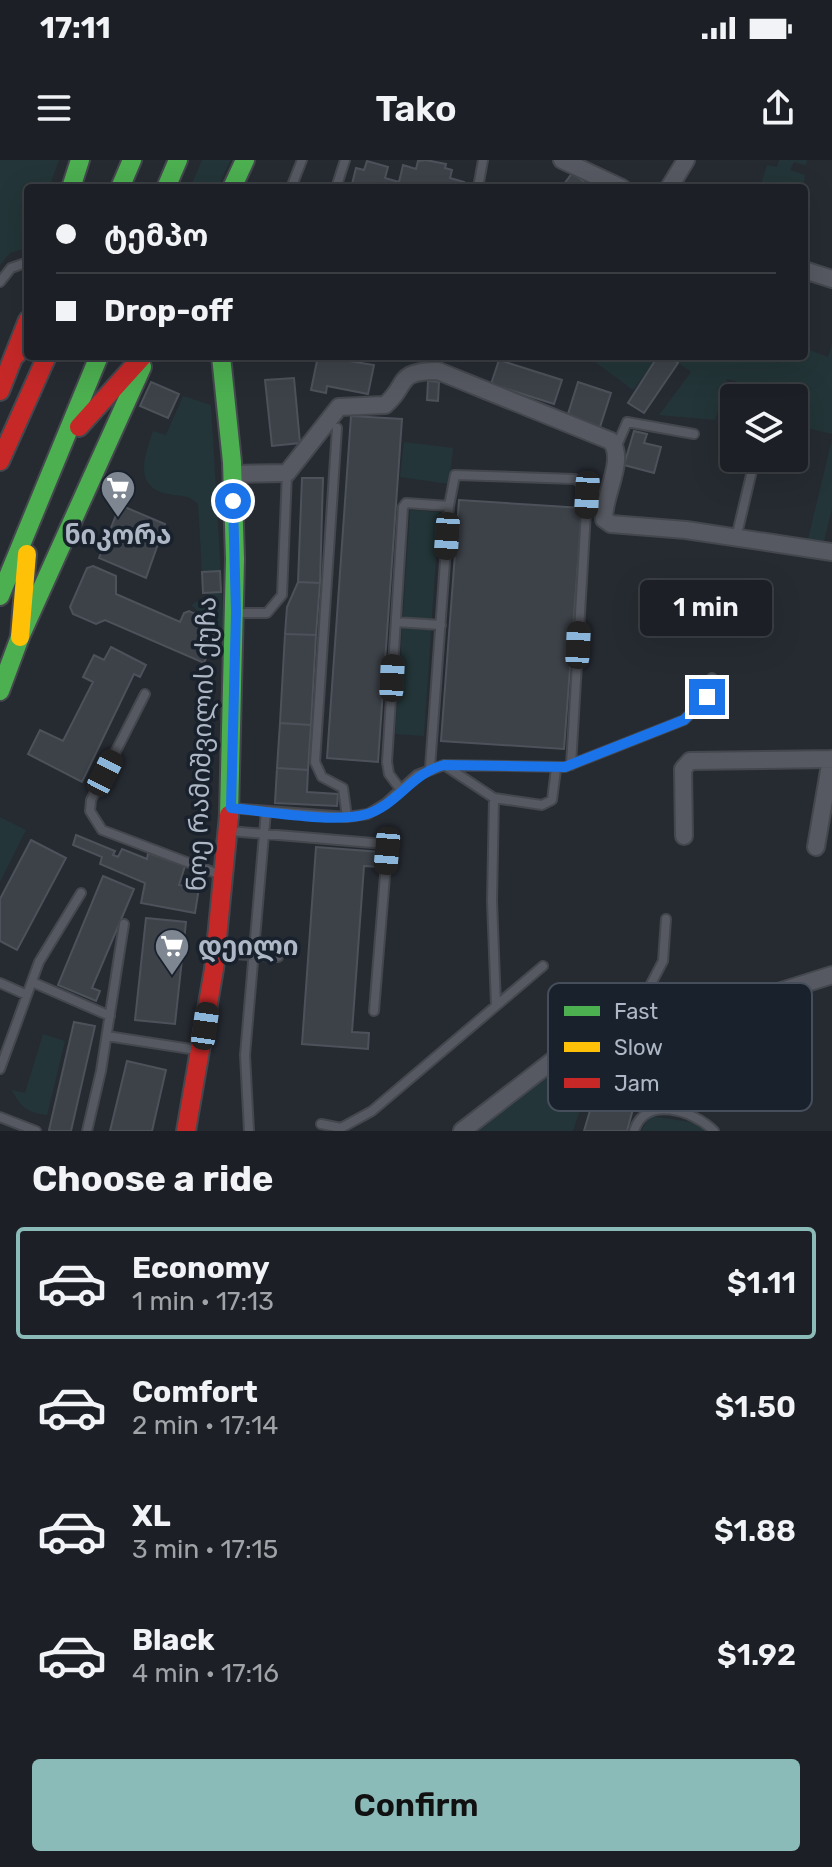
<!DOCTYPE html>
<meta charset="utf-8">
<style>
body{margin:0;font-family:Rubik,"Noto Sans Georgian",sans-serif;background:#292d32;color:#f1f3f6;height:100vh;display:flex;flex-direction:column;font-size:30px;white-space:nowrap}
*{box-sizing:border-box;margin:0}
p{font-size:26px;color:#a0a3a7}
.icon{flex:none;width:44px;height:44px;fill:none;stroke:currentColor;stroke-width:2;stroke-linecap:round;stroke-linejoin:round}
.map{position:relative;height:971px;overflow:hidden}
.drawer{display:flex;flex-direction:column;background:#1c2026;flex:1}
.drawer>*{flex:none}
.banner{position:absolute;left:24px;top:24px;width:784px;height:176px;border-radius:8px;box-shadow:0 8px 32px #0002,0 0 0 2px #3a3e43;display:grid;align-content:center;height:176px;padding:0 32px;background:#1c2026}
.buttons{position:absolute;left:720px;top:224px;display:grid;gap:16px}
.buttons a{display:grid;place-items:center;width:88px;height:88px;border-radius:8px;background:#1c2026;box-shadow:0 8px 32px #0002,0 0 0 2px #3a3e43;font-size:40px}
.end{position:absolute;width:36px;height:36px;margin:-18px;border:10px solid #1a73e8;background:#fff;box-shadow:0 0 0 4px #fff}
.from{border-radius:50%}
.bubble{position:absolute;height:56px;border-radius:8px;background:#1c2026;box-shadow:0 8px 32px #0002,0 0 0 2px #3a3e43;font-size:26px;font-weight:600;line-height:56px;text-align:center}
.car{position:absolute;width:24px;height:48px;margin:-24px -12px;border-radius:10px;box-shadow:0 0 6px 2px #0007;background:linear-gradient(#222 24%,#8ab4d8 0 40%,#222 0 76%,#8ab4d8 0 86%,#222 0)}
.banner b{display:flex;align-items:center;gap:28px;height:76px;font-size:30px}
.banner b+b{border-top:2px solid #3a3e43}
.banner i{width:20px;height:20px;background:#f1f3f6}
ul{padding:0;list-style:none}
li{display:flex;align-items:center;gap:24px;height:112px;margin:0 16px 12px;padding:0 16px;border:4px solid transparent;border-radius:8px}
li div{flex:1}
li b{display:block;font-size:30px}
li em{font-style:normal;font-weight:600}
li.active{border-color:#8bbbb9}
li>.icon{width:72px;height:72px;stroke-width:1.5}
h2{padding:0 32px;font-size:36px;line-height:96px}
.action{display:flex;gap:16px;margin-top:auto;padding:16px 32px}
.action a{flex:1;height:92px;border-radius:8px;background:#8bbbb9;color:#111;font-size:32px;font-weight:600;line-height:92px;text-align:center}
.status{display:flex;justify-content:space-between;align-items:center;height:56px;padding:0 40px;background:#1c2026;direction:ltr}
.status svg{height:22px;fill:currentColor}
header{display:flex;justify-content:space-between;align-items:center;height:104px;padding:0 32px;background:#1c2026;font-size:36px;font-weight:600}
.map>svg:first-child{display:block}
.green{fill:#233538}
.building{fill:#3d4249;stroke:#4d525a;stroke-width:2}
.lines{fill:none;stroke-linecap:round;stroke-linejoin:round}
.lane-casing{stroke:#44474d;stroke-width:12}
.street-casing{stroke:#44474d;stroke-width:20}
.fast-casing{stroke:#44474d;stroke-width:22}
.slow-casing{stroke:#44474d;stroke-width:22}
.jam-casing{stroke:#44474d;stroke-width:22}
.lane{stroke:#565961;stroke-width:8}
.street{stroke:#565961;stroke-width:16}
.fast{stroke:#4caf50;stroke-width:18}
.slow{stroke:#ffc107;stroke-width:18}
.jam{stroke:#c62828;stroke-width:18}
.route{stroke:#1a73e8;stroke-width:10}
.labels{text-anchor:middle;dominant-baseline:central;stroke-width:7;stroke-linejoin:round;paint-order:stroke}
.poi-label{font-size:26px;font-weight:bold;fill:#aeb7c5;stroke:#19212d}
.street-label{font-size:26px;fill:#aeb7c5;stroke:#19212d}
.key{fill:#19212d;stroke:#464e5b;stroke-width:2}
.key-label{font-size:22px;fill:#aeb7c5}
</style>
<div class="status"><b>17:11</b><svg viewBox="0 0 49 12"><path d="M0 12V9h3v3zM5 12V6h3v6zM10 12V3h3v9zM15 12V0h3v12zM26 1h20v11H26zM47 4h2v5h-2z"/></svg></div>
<header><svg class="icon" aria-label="menu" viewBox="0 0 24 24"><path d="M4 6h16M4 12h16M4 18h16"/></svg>Tako<svg class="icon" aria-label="share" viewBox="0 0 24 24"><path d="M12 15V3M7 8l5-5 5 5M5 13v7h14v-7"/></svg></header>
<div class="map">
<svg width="832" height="971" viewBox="0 0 832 971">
<rect width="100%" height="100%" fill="#262b32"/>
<!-- green -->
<path class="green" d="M0,0h59l-10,28h-21v60l-18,5 -10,12z
M202,0h29l-14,28h-27z
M779,0h28l-1,5 -12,-3 -4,8 15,5 -2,13h-43l7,-23 10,2z
M832,184v90l-38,-9v-27l-67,-19 -12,41 -56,-5 32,-43 -23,-16h97l12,7 3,-7h24v-8l24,9z
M587,196h71l-25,34z
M183,236l28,9 13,224 -16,-1 -7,-14 -10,-9 27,-16 -1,-16h-15l-4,-69c-10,-10 -16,-7 -30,-10 -36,-7 -23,-39 -15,-63l13,4z
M832,279v69l-9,38 -16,-3z
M404,282l49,6 -4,36 -49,-7z
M410,350l29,2 -15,224 -29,-2z
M0,657l26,13 -26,52z
M669,859l1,28 -36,9 8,51 -9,4 -48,-16 -12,36h-98l103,-82z
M43,874l22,7 -18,74c-19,-2 -27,-8 -35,-25l13,3z
M650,956l47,7 8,8h-64z"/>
<!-- building -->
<path class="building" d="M426,0l20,4 -1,4 7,2 -2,8 14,4 -2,6h-111l5,-20 8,2 3,-9 21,6 -3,11 14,4 4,-17 13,4 2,-8z
M573,12l17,16h-29z
M318,196l56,9 -6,29 -41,-8 -1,7 -15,-3z
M658,196h10l10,7 -34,50 -16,-10z
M499,200l63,20 -8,24 -63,-20z
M294,218l6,65 -28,3 -7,-66z
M428,221l11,1 -1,19 -11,-1z
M151,222l28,12 -11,24 -28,-12z
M578,222l33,11 -11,34 -33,-10z
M351,256l51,3 -24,343 -51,-4z
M634,271l13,3 -3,9 17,4 -7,26 -30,-8z
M302,318h21l-3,105 -22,-1z
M459,340l123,8 -18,241 -123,-8z
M120,345l45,19 -19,54 -47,-20z
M93,406l23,10v18l64,28 4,-9 5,-2 11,5 15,21 -11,26 -99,-43 -9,4 -23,-10 -3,-7 17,-39z
M220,411l1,21 -18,1 -1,-21z
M298,422l22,1 -4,52 -31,-1 2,-27z
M285,474l31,1 -5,90 -31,-2z
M111,487l35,18 -6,12 -6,-3 -52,108 -54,-28 12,-24 23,11 30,-59 -10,-5 11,-22 10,5z
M280,563l31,2 -3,45 -31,-2z
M277,608l31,2 -1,22 31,2 -1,12 -62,-3z
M76,675l39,16 -2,4 5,2 4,-8 25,10 1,-6 37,13 -6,19 20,3 -4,25 -54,-10 4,-20 -45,-19 2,-7 -29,-12z
M31,680l35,18 -49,92 -17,-9v-42z
M316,687l65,5 -1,15 -16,-1 -12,166 17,1 -1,16 -66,-5z
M103,716l31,13 -42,99 8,3 -4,10 -38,-16z
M146,758l40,4 -11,102 -40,-4z
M74,862l21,4 -24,105h-19l-3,-1z
M127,901l39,9 -14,61h-42z
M594,937l39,12 -6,22h-43z"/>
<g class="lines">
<!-- lane casing -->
<g class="lane-casing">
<path id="lane" d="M291,28l11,-28
M336,28l9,-28
M478,28l5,-28
M0,122l11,-14 17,-6
M337,268l-22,334 7,15 21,11 4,29
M616,288l11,-26 67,12
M736,378l19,-80
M237,453h30l15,-18 5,-122
M396,462l45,3
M145,534l-54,106 -1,11 12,19 119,45
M444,605l50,33 48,7 10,-5 4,-31
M430,608l19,-262 6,-31 120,4 9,6 3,10 -16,270
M401,630l-12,-16 -2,-12 16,-255 3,-4 43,3
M494,638l-2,103 4,104
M231,648l116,9 21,-3 18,-11 31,-28 27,-10 121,2 119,-47 23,-23 5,-19
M229,671l156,13 2,7 -13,160
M219,793l59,4
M32,822l78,34
M0,823l27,12
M640,860v-15l23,-44 3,-42
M107,876l90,14
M0,909l39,-107 42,-69
M0,957l36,14
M321,964l20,4 31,-17 171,-145
M87,971l14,-60 23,-147
M249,971l-4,-76 21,-244
M634,971c11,-36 59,-21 80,0"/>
</g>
<!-- street casing -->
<g class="street-casing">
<path id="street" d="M562,0l60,28
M669,28l17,-28
M804,110l28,9
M232,314l55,-1 52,-66 46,-2c24,-20 9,-34 53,-34l173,70c15,19 -8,55 -7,78l7,5 75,6 146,22
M684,676l-1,-67 7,-8 142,-2
M816,687l15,-88
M462,971l116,-90 62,-21 110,-19 82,-26"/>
</g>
<!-- fast casing -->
<g class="fast-casing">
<path id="fast" d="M71,28l9,-28
M120,28l12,-28
M166,28l12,-28
M232,28l13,-28
M221,196l11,106 3,97 -6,256
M0,436l99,-240
M0,531l20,-54 122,-270"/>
</g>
<!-- slow casing -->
<g class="slow-casing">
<path id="slow" d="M20,477l7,-83"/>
</g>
<!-- jam casing -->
<g class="jam-casing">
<path id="jam" d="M16,195l12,-15
M0,231l28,-71
M79,267l64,-71
M0,301l47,-105
M186,971l28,-162 15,-154"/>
</g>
<!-- lane -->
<use href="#lane" class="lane"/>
<!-- street -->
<use href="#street" class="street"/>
<!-- fast -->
<use href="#fast" class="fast"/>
<!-- slow -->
<use href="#slow" class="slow"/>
<!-- jam -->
<use href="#jam" class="jam"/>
</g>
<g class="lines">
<!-- route -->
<path class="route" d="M233,341l3,112 -5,195c34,3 105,16 136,6 30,-9 45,-41 77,-49l121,2 119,-47 23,-23"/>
</g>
<!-- icons -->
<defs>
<g id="supermarket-pin" transform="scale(1.8)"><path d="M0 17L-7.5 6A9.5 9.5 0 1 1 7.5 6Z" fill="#7e8692" stroke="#19212d"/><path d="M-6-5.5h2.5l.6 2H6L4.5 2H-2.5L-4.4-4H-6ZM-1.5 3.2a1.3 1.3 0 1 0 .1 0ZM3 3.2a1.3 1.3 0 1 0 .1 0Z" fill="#fff"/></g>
</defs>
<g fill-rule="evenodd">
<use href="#supermarket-pin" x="118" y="328"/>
<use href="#supermarket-pin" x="172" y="786"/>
</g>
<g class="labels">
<!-- poi labels -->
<g class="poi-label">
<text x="118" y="375">ნიკორა</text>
<text x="198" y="786" text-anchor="start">დეილი</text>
</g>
<!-- street labels -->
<g class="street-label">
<text transform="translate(202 584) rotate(-88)">ნოე რამიშვილის ქუჩა</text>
</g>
</g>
<!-- legend -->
<rect x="548" y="823" width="264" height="128" rx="12" class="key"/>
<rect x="564" y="846" width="36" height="10" fill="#4caf50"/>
<rect x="564" y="882" width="36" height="10" fill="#ffc107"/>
<rect x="564" y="918" width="36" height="10" fill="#c62828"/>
<g class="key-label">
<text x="614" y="859">Fast</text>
<text x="614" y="895">Slow</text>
<text x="614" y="931">Jam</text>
</g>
</svg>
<div class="buttons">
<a><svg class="icon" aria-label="layers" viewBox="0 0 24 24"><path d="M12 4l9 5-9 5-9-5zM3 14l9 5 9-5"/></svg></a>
</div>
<i class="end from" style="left:233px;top:341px"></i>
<i class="end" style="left:707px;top:537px"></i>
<div class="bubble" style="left:640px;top:420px;width:132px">1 min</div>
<i class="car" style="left:587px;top:335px;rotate:183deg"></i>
<i class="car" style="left:447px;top:376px;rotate:184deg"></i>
<i class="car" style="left:578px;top:485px;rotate:3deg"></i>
<i class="car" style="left:392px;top:518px;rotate:3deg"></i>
<i class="car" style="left:105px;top:613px;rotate:27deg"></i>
<i class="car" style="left:387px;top:691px;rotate:185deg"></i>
<i class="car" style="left:205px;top:866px;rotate:8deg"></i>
<div class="banner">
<b><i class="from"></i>ტემპო</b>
<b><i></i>Drop-off</b>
</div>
</div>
<section class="drawer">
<h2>Choose a ride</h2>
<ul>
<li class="active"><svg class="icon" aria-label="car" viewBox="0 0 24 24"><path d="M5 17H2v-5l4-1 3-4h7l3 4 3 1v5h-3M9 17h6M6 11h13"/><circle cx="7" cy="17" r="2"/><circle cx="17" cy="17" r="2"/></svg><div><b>Economy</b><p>1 min · 17:13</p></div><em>$1.11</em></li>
<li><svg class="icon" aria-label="car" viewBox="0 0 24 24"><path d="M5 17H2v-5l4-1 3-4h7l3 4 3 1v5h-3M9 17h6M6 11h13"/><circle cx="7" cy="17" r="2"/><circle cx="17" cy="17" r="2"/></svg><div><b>Comfort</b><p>2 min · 17:14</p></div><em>$1.50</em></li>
<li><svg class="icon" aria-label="car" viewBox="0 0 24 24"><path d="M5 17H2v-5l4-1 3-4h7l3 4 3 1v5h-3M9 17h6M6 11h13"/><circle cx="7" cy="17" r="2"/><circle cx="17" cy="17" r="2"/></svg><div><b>XL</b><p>3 min · 17:15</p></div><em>$1.88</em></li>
<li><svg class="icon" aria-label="car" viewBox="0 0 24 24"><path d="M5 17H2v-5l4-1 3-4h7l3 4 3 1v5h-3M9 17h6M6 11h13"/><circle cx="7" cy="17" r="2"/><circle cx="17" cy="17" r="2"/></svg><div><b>Black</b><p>4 min · 17:16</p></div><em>$1.92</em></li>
</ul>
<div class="action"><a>Confirm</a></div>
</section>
